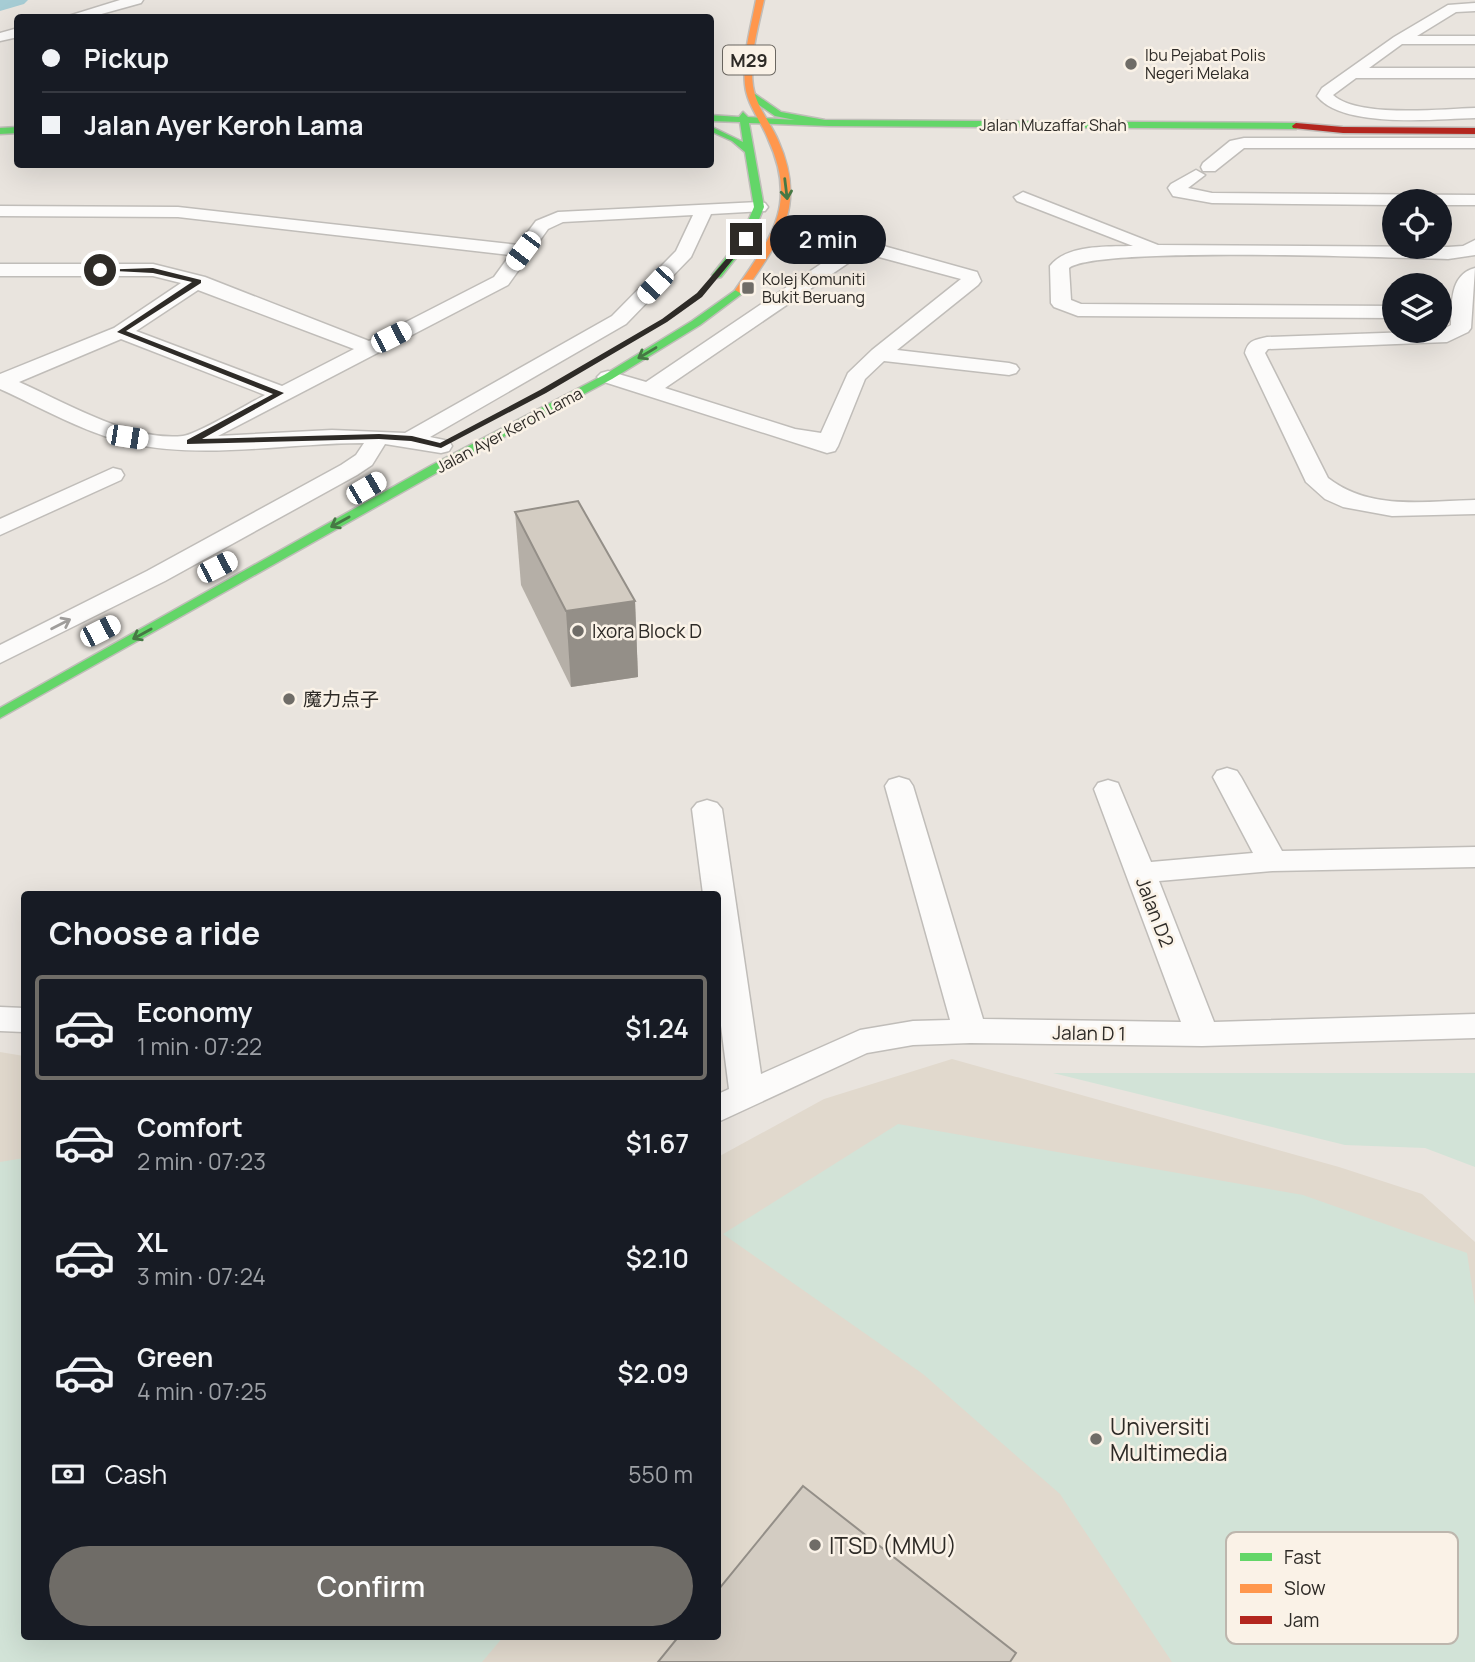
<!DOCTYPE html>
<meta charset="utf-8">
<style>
body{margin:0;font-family:Manrope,"Noto Sans SC",sans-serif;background:#20242c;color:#f1f3f6;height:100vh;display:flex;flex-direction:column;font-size:26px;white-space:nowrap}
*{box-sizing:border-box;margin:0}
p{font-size:23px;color:#9ea1a6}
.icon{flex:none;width:38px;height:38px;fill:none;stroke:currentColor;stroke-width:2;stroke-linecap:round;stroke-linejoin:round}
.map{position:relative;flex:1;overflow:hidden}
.panel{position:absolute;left:21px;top:891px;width:700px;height:749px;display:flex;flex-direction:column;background:#171b24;border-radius:7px;box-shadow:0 7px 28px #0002}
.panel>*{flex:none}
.hud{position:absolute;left:14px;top:14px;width:700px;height:154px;border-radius:7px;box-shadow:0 7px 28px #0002;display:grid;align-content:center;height:154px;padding:0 28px;background:#171b24}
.buttons{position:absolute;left:1382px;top:189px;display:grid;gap:14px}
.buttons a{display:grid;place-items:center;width:70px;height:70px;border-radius:50%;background:#171b24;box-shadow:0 7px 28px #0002;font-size:35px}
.end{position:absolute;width:32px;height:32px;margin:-16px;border:9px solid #2e2b27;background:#fff;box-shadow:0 0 0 4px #fff}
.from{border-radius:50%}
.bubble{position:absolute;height:49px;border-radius:24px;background:#171b24;box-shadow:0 7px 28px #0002;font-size:23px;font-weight:600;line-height:49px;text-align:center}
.car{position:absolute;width:21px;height:42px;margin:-21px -10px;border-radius:9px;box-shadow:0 0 5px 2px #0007;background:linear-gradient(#fff 24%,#345 0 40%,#fff 0 76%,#345 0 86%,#fff 0)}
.hud b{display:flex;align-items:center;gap:24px;height:66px;font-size:26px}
.hud b+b{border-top:2px solid #363941}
.hud i{width:18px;height:18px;background:#f1f3f6}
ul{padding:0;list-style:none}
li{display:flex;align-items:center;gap:21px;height:105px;margin:0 14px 10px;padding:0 14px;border:4px solid transparent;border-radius:7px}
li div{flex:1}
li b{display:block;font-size:26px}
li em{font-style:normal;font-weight:600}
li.active{border-color:#6f6c67}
li>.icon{width:63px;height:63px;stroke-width:1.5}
h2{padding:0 28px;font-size:32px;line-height:84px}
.pay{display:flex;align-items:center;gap:18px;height:77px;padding:0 28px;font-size:26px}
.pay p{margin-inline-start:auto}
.cta{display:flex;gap:14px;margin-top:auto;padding:14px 28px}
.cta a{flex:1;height:80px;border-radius:42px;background:#6f6c67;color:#fff;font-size:28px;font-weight:600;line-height:80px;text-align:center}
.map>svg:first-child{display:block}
.built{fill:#e1d9cd}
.green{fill:#d2e3d7}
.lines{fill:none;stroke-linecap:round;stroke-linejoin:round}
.river{fill:#a6ccd4;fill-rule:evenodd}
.street-casing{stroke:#c0bdb9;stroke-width:3}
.fast-casing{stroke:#c0bdb9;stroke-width:3}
.slow-casing{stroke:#c0bdb9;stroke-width:3}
.jam-casing{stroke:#c0bdb9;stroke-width:3}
.street{fill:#fcfbfa;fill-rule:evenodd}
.fast{fill:#63d668;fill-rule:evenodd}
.slow{fill:#ff974d;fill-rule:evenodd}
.jam{fill:#b3261e;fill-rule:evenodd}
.wall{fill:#b5afa7}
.shaded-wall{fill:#948f88}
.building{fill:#d3ccc2;stroke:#948f88;stroke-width:2}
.oneway{stroke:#467844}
.oneway2{stroke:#9f9d9b}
.route{fill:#2e2b27}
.poi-dot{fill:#6f6c67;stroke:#faf2e7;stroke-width:2.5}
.labels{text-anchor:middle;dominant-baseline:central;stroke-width:5;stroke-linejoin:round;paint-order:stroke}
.far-poi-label{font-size:16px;fill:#2e2b27;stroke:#faf2e7;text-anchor:start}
.far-street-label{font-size:16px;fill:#2e2b27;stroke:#faf2e7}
.shield{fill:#faf2e7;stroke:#6b6761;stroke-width:2}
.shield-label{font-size:18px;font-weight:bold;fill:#2e2b27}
.poi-label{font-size:19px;fill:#2e2b27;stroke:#faf2e7;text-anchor:start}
.street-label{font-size:19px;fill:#2e2b27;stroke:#faf2e7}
.near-poi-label{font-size:23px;fill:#2e2b27;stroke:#faf2e7;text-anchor:start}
.key{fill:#faf2e7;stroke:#bdb6ad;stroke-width:2}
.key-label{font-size:19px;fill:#2e2b27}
</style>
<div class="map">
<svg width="1475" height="1662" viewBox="0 0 1475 1662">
<rect width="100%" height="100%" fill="#e9e4de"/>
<!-- built -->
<path class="built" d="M0,1052l24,4v580h694v-479l106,-58 128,-40 387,108 83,27 53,48v420h-1475z"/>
<!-- green -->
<path class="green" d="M1053,1073h422v94l-50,-19 -80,-3z
M898,1124l405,71 164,58 8,53v356h-303l-112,-168 -137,-120 -200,-140z
M24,1158v478h480l-22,26h-482v-500z"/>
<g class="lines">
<!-- river -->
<path class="river" d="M0,0h28l-4,4 -24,7z"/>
<!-- street casing -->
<g class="street-casing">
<path id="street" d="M120,0h23l-2,3 -54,15h-25z
M1475,3v8l-19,1 -39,24h58v8h-73l-33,24h106v10h-119l-23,17c25,23 108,14 142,13v10c-39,1 -132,11 -158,-22l5,-8 72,-51 54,-32z
M18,28v9l-18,4v-8z
M1244,138h231v10h-231l-29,23h-12l-2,-4 2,-4 27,-22z
M1196,170l9,5 -17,13 24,5 263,2v10h-35v-4h-45v4l-183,-2 -39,-7 -5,-8 3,-4z
M1023,192l135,53 290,2 15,-1 12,-6v15l-27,4c-55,-1 -351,-13 -379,9l2,32 10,4 314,2v12l-317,-2 -24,-9 -3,-4 -1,-37c17,-22 57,-19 83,-20l-116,-45 -3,-4z
M759,202l6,1 3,4 -3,4 -54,3 -20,43 -65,67 -196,113 19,4 3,5 -3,5 -8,2 -56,-9 -13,21 -15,10 -192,106 -165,82v-18l147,-74 194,-106 15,-10 8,-12c-77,0 -159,17 -236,0 -45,-11 -86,-35 -128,-54v-15l114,-46 67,-45 -28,-7h-153v-12h153l52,13 164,64 125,-64 16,-22 -332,-38 -178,-1v-10l178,1 340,38 18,-24 22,-9zM693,215l-17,36 -64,65 -207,117 -73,-3 -114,6 290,-151 40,-56 15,-7zM198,290l156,59 -72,37 -146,-55zM121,339l144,56c-16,8 -69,40 -82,41 -52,6 -118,-34 -164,-54z
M853,245h27l97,27 4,9 -3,4 -81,65 112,13 7,2 3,4 -3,4 -7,2 -125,-14 -19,18 -27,67 -3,5 -8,2 -226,-72 -4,-4 4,-4 7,-2 38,11 200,-135zM857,257h22l82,22 -89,71 -24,23 -27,60 -26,-4 -130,-41z
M1475,268l-4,60 -3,4 -21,10 -179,7 -3,4 63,125c43,33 96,23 147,22v14l-83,2 -49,-9 -18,-8 -19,-17 -61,-129c3,-13 10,-13 22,-16l173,-6 11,-6c1,-21 -2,-50 24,-57z
M113,468l8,2 3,5 -3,5 -121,55v-16z
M1227,768l10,3 4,6 41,74 193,-4v20l-203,4 -113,10 55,141 261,-8v24l-273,8 -232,-3 -57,2 -46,8 -149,69v-28l11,-5 -11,-87v-108h-15l-11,-85 5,-6 10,-3 10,3 5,6 39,265 99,-44 53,-9 37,-1 -65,-234 4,-6 10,-3 10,3 4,6 70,233 198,3 -87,-233 4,-6 10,-3 10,3 33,79 102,-9 -40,-76 4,-6z
M0,1007l24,1v24l-24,-1z"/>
</g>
<!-- fast casing -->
<g class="fast-casing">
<path id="fast" d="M749,94h6l26,18 44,8 471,3 4,3 -4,3 -467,-3 -80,-3 15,84 -13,32 -30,38 -4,1 -5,-3 29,-37 13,-31 -9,-55 -13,-11 -22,-10v-5l33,16 -3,-20 -30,-1v-6l29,2 4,-5 5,5 47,3 -20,-4 -26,-18z
M18,127v6l-18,1v-6z
M740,287l4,1v4l-44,33 -88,54 -172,92 -440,247v-10l432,-243 172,-90 88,-54z"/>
</g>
<!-- slow casing -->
<g class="slow-casing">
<path id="slow" d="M756,0h8c-6,28 -15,57 -11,86 3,20 17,36 25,54 29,65 3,99 -34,152l-4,1 -5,-3c37,-53 63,-86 33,-151 -7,-18 -21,-34 -23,-54 -3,-28 6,-58 11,-85z"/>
</g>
<!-- jam casing -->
<g class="jam-casing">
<path id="jam" d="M1296,123l47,4 132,1v6l-132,-1 -50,-5 -1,-2z"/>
</g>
<!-- street -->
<use href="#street" class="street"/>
<!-- fast -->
<use href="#fast" class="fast"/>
<!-- slow -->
<use href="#slow" class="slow"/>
<!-- jam -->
<use href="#jam" class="jam"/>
</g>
<!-- wall -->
<path class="wall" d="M515,512l120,89 3,76 -67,10 -50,-102z"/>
<!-- shaded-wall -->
<path class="shaded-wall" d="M635,601l3,76 -67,10 -5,-76z"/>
<!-- building -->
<path class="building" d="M578,501l57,100 -69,10 -51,-99z
M803,1486l213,167 -6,9h-352l21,-26h39v-46z"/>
<!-- one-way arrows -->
<defs><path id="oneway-shaft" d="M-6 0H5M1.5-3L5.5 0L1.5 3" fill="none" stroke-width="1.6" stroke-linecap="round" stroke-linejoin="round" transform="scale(1.75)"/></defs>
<g class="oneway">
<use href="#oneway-shaft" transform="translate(786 189) rotate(83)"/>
<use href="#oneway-shaft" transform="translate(647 353) rotate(149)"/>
<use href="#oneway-shaft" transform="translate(340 522) rotate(151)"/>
<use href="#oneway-shaft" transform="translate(142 634) rotate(151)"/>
</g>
<use class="oneway2" href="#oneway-shaft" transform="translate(61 624) rotate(-27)"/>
<!-- route -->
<path class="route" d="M746,236l3,4 -47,57 -35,25 -121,71 -105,55 -30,-7 -32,-2 -192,5v-4l86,-46 -156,-62 75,-50 -39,-9 -57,-3 57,-2 48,12v3l-75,48 158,62 -82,46 177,-5 33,2 28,7 100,-53 122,-71 35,-26z"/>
<!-- markers -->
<g class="poi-dot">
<circle cx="1131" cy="64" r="7"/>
<rect x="741" y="281" width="14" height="14" rx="3.5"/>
<circle cx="578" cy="631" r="7"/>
<circle cx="289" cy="699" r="7"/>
<circle cx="1096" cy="1439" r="7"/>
<circle cx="815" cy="1545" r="7"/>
</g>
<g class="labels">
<!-- far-poi labels -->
<g class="far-poi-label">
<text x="1145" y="55">Ibu Pejabat Polis<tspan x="1145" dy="18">Negeri Melaka</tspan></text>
<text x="762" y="279">Kolej Komuniti<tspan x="762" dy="18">Bukit Beruang</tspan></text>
</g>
<!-- far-street labels -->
<g class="far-street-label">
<text x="1053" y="125">Jalan Muzaffar Shah</text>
<text transform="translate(509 430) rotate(-28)">Jalan Ayer Keroh Lama</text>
</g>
<!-- shield labels -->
<rect class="shield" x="723" y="45.5" width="52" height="29" rx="5"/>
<g class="shield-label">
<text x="749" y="60">M29</text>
</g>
<!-- poi labels -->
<g class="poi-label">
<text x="592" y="631">Ixora Block D</text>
<text x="303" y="699">魔力点子</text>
</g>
<!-- street labels -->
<g class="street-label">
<text transform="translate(1155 912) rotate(69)">Jalan D2</text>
<text transform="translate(1089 1033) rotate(1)">Jalan D 1</text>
</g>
<!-- near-poi labels -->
<g class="near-poi-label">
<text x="1110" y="1426">Universiti<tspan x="1110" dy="26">Multimedia</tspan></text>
<text x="829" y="1545">ITSD (MMU)</text>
</g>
</g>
<!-- legend -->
<rect x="1226" y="1532" width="232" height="112" rx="10" class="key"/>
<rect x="1240" y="1553" width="32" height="8" fill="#63d668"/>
<rect x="1240" y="1584" width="32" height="9" fill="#ff974d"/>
<rect x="1240" y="1616" width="32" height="8" fill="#b3261e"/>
<g class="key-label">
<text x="1284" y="1564">Fast</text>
<text x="1284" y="1595">Slow</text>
<text x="1284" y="1627">Jam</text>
</g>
</svg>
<div class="buttons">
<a><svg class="icon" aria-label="locate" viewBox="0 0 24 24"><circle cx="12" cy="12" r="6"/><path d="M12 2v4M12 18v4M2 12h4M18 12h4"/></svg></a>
<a><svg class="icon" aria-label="layers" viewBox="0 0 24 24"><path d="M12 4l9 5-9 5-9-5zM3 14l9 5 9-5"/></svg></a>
</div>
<i class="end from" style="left:100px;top:270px"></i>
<i class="end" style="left:746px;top:239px"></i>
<div class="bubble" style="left:770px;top:215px;width:116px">2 min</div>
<i class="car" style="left:523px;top:251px;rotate:217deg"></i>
<i class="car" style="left:655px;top:285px;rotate:223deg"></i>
<i class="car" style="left:391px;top:337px;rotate:63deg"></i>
<i class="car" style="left:127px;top:437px;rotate:99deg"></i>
<i class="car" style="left:366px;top:488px;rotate:60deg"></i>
<i class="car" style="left:217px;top:567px;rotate:63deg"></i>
<i class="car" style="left:100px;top:631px;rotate:63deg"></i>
<div class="hud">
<b><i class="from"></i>Pickup</b>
<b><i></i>Jalan Ayer Keroh Lama</b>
</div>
<section class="panel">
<h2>Choose a ride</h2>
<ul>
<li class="active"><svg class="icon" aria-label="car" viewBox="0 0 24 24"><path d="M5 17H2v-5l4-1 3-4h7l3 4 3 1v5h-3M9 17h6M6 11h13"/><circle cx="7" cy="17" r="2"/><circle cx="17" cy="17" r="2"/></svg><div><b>Economy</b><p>1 min · 07:22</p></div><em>$1.24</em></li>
<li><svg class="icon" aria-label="car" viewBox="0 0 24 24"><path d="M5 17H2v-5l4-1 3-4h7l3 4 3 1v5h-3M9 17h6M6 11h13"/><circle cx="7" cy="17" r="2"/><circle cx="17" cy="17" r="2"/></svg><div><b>Comfort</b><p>2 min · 07:23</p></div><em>$1.67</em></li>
<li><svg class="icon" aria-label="car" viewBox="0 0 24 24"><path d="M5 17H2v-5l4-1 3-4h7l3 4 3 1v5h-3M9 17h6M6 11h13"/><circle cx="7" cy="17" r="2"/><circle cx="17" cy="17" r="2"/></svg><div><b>XL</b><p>3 min · 07:24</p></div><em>$2.10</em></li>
<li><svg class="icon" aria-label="car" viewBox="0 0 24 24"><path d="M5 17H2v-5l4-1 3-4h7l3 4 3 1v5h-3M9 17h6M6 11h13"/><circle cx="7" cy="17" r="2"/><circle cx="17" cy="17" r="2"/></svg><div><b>Green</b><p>4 min · 07:25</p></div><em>$2.09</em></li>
</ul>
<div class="pay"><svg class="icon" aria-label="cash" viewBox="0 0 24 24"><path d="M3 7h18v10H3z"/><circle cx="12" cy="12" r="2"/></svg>Cash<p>550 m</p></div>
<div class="cta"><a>Confirm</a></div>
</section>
</div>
